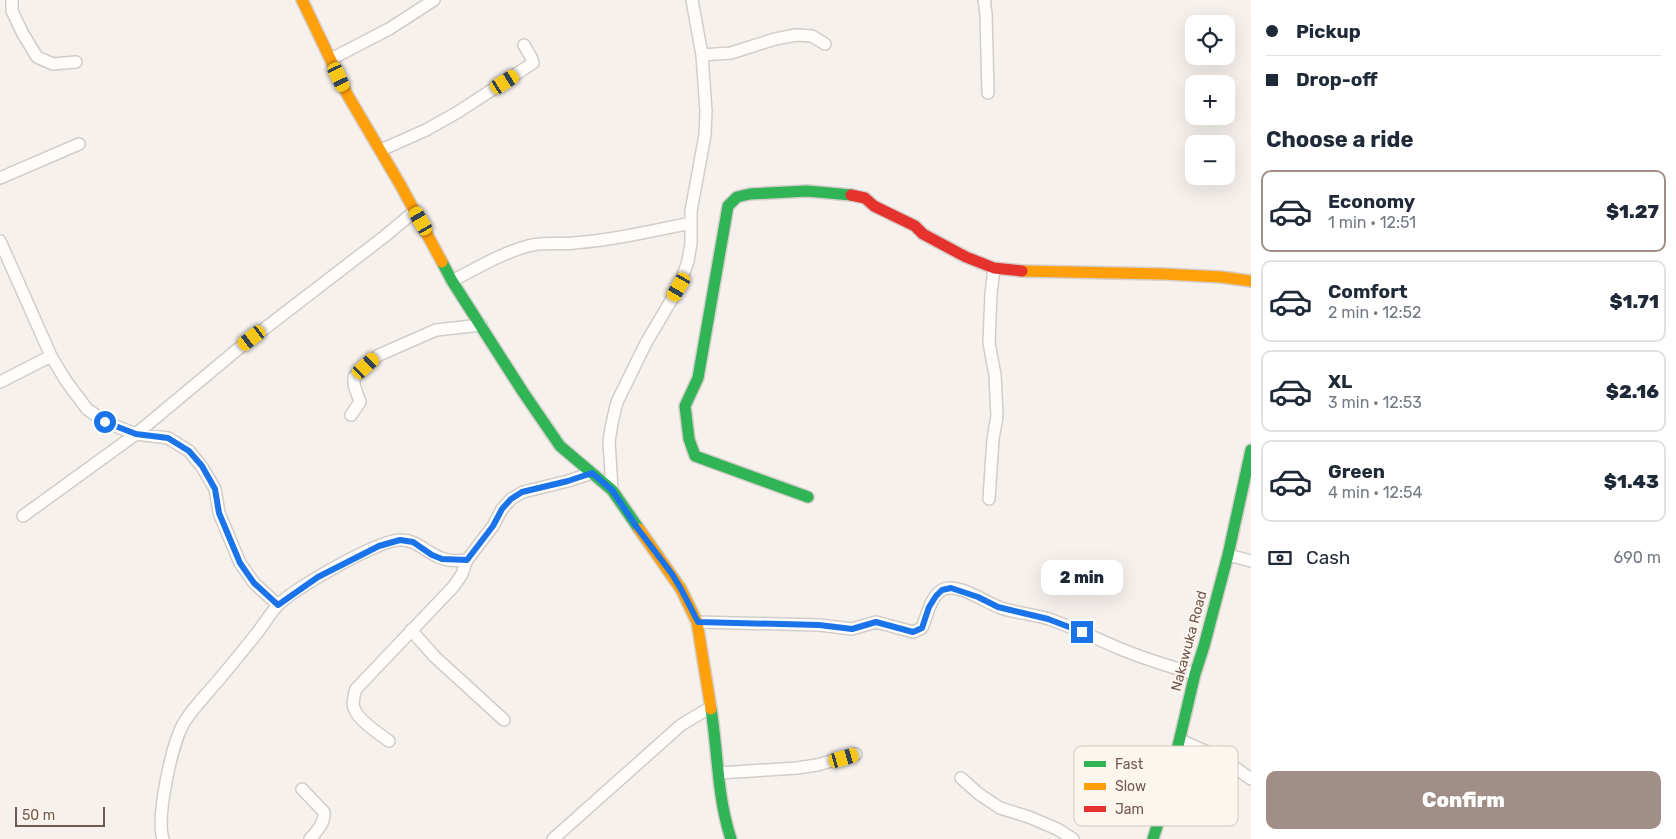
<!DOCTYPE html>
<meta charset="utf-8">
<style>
body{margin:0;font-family:Rubik,sans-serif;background:#f6f6f7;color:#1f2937;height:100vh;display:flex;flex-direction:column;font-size:19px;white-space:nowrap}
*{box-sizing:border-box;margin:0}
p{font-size:16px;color:#747a83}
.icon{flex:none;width:28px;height:28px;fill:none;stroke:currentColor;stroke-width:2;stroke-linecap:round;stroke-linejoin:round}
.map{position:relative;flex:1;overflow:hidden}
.side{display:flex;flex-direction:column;background:#fff;width:425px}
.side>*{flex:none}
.hud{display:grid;align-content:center;height:110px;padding:0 15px;background:#fff}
.buttons{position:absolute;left:1185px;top:15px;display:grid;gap:10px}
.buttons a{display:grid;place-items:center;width:50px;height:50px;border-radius:10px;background:#fff;box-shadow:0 5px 20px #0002;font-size:25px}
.scale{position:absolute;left:15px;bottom:12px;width:90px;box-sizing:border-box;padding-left:5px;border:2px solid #715850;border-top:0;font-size:14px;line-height:18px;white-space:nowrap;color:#715850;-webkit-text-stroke:4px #fdf6ef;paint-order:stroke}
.end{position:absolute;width:22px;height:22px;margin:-11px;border:6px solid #1a73e8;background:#fff;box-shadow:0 0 0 2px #fff}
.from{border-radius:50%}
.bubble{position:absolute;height:35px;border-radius:10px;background:#fff;box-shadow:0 5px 20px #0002;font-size:16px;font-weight:800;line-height:35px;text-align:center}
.car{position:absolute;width:15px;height:30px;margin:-15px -8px;border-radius:6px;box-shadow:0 0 4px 1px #0007;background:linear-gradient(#f5c518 24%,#345 0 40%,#f5c518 0 76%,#345 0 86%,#f5c518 0)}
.hud b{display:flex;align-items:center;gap:18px;height:48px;font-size:19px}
.hud b+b{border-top:1px solid #e0e1e3}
.hud i{width:12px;height:12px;background:#1f2937}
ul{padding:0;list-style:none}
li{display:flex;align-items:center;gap:15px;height:82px;margin:0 10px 8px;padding:0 5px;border:2px solid #e0e1e3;border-radius:10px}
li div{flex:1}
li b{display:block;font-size:19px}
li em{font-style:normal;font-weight:800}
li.selected{border-color:#a08e87}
li>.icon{width:45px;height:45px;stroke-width:1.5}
h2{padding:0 15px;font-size:22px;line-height:60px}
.pay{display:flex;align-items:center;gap:12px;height:55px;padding:0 15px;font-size:19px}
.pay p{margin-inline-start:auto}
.primary-button{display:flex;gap:10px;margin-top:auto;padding:10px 15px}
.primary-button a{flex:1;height:58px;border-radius:10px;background:#a08e87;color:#fff;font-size:20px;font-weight:800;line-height:58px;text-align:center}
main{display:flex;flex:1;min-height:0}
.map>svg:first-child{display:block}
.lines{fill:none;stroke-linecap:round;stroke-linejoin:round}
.street-casing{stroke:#d3cdc8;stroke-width:14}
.fast-casing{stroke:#d5ceca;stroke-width:14}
.slow-casing{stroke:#d5ceca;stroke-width:14}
.jam-casing{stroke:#d5ceca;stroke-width:14}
.street{stroke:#fefdfc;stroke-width:11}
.fast{stroke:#30b455;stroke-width:11}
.slow{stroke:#ff9f0a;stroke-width:11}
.jam{stroke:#e5322d;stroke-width:11}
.route{stroke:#1a73e8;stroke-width:6}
.labels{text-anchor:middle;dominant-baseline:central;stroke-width:4;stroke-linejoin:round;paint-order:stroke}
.street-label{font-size:14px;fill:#715850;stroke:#fdf6ef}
.key{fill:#fdf6ef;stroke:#d3c7bf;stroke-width:1}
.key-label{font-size:14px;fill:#715850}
</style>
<main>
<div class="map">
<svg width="1251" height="839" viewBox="0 0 1251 839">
<rect width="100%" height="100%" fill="#f6f1ed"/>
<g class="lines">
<!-- street casing -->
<g class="street-casing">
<path id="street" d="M12,0v11l11,23 14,23 16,7 23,-2
M985,0h-1l2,14 2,79
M702,55l29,-2 44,-14 21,-4 16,1 13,8
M331,59l58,-30 45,-29
M381,150l45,-20 32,-18 75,-49 -2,-6 -7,-12
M0,178l79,-34
M0,241l51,115 15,25 21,28 18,13 31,12 32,4 21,13 13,16 13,22 4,24 21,50 14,20 24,22
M452,281c25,-13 50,-28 76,-35 16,-5 31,-1 46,-3 39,-3 78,-12 117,-20
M0,382l51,-26
M351,415l9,-13 -6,-17v-8l25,-22 57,-25 45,-5
M612,490l-3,-49 3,-18 5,-21 29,-59 33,-56 9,-26 3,-18v-32l14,-76 1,-24 -4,-56 -10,-55
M989,499l4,-60 4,-23 -2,-41 -6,-32 2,-49 3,-26
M23,516l113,-82 102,-85 147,-113 30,-25
M1228,555l23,6
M697,622l122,3 33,4 24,-7 37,10 9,-4c5,-12 9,-34 22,-39 15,-6 42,14 57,19 15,5 32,6 48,11 23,8 44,18 67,28 25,11 52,19 79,27
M411,630l24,27 69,63
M1180,740l43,19 28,20
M389,741c-10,-7 -32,-22 -35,-33 -2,-6 0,-13 2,-19l98,-103 8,-12 5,-14
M719,773l78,-5 20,-3 39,-11
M961,778l18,16 21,14 29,9 28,12 16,10
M302,789l22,23c1,11 -7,19 -14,27
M163,839c-7,-22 9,-98 22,-118 10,-16 24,-29 36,-44 12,-14 24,-29 36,-44 7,-9 13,-19 20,-27 18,-18 99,-65 123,-66 16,-1 27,13 41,18 8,3 18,3 26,2l26,-34 9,-17 9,-10 12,-7 45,-11 24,-8
M553,839l128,-114 30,-18"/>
</g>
<!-- fast casing -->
<g class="fast-casing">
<path id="fast" d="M442,262l10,19 71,111 37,54 52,44 27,39
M808,497l-113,-41 -6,-17 -4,-33 13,-28 30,-172 9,-9 13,-3 57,-3 44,4
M711,709c7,43 6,88 20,130
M1153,839l12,-38 30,-127 9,-28 24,-91 23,-105"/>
</g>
<!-- slow casing -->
<g class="slow-casing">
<path id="slow" d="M302,0l45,94 54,92 41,76
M1022,271l142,3 57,3 30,4
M639,529l42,60 16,33 14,87"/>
</g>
<!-- jam casing -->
<g class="jam-casing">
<path id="jam" d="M851,195l14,3 9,8 41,20 8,8 43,23 28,11 28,3"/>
</g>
<!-- street -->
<use href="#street" class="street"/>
<!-- fast -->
<use href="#fast" class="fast"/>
<!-- slow -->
<use href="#slow" class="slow"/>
<!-- jam -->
<use href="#jam" class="jam"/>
</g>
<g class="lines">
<!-- route -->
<path class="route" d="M105,422l31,12 32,4 21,13 13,15 13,23 4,24 21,50 14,20 24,22 40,-28 61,-31 21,-6 13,2 19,13 10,4 25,1 26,-34 9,-17 9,-10 11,-7 46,-11 24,-8 20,17 26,39 34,45 9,15 17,33 121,3 33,4 24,-7 37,10 9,-4 7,-21 7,-11 6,-6 9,-2 27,9 20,10 50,12 34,13"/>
</g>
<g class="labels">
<!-- street labels -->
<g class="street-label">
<text transform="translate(1189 641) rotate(-75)">Nakawuka Road</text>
</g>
</g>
<!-- legend -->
<rect x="1074" y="746" width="164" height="80" rx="8" class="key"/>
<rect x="1084" y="761" width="22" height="6" fill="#30b455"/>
<rect x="1084" y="783" width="22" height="7" fill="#ff9f0a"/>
<rect x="1084" y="806" width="22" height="6" fill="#e5322d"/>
<g class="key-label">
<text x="1115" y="769">Fast</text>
<text x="1115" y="791">Slow</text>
<text x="1115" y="814">Jam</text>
</g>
</svg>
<div class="buttons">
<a><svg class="icon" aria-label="locate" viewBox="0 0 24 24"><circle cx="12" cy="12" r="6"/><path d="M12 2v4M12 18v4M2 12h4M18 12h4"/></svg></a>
<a>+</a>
<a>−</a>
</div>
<div class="scale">50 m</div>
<i class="end from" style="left:105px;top:422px"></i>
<i class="end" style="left:1082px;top:632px"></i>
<div class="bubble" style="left:1041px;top:560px;width:82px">2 min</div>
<i class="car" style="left:339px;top:77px;rotate:155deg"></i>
<i class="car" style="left:505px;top:82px;rotate:57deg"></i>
<i class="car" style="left:421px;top:221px;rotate:330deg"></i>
<i class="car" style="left:679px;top:287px;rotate:210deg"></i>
<i class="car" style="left:252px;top:338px;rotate:232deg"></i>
<i class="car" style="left:366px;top:366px;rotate:47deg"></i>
<i class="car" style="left:844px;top:758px;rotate:74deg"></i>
</div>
<section class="side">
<div class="hud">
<b><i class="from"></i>Pickup</b>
<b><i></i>Drop-off</b>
</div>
<h2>Choose a ride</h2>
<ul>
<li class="selected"><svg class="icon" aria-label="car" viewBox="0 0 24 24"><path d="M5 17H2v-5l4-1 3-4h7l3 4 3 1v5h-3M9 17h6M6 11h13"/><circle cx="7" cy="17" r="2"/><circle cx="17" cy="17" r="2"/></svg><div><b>Economy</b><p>1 min · 12:51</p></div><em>$1.27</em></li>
<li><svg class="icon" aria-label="car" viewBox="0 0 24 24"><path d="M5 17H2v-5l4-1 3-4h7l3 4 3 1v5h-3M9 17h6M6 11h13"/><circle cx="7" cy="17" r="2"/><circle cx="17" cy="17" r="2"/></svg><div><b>Comfort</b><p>2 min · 12:52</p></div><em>$1.71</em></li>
<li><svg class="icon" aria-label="car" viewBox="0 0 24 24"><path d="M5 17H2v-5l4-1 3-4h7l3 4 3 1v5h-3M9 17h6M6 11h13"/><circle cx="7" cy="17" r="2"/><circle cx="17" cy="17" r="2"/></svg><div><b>XL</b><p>3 min · 12:53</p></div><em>$2.16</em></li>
<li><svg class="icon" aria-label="car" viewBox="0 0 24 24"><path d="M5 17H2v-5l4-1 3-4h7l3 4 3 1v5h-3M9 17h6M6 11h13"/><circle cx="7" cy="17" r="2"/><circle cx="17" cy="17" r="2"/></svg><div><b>Green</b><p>4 min · 12:54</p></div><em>$1.43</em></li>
</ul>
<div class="pay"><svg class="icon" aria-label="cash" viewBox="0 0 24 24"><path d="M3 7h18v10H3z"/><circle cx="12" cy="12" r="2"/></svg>Cash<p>690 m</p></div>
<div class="primary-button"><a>Confirm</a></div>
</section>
</main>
